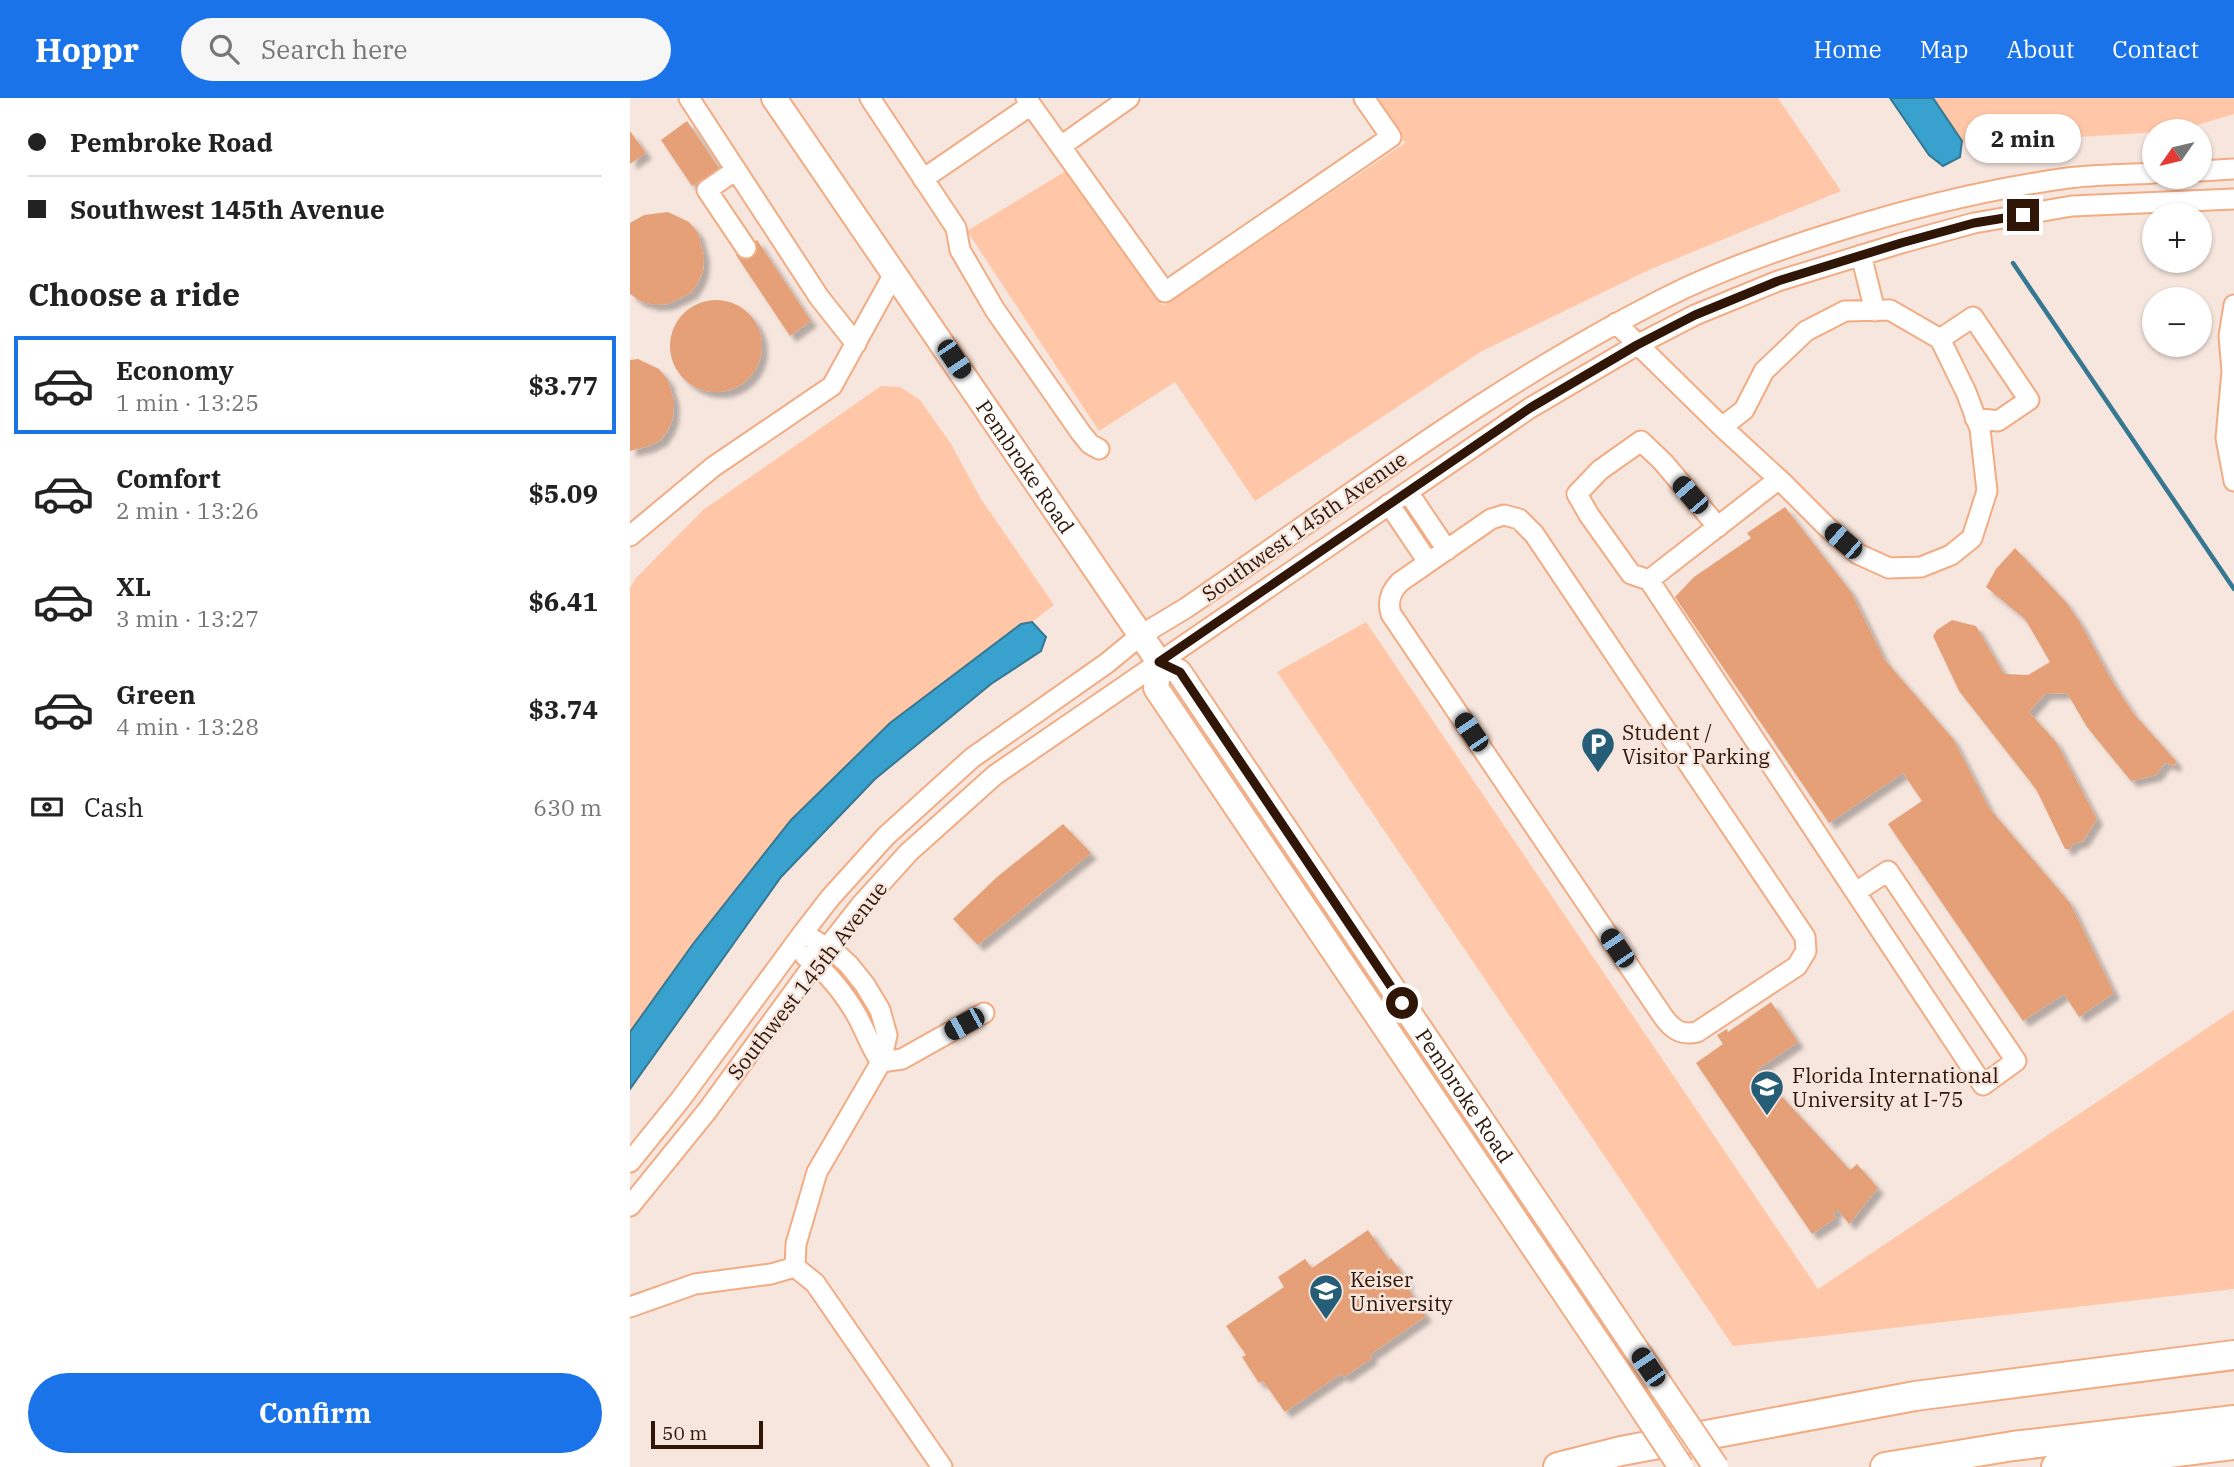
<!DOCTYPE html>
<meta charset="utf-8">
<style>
body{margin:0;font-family:"IBM Plex Serif",serif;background:#f6f6f6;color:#222;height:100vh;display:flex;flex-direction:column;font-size:26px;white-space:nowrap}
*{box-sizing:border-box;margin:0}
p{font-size:23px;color:#767676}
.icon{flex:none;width:38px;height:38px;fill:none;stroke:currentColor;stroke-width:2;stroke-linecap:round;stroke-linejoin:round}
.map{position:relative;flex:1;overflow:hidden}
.panel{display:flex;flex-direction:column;background:#fff;width:630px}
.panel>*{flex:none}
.guide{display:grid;align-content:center;height:154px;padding:0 28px;background:#fff}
.needle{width:46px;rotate:236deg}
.buttons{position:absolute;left:1512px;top:21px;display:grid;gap:14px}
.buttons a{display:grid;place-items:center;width:70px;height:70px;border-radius:50%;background:#fff;box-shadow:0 2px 5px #0004;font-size:35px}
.scale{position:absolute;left:21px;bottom:18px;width:112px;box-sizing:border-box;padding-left:7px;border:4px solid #301606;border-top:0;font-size:19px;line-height:24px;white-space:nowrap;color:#301606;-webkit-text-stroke:5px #f6e6de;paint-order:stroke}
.end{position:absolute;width:32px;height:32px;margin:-16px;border:9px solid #301606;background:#fff;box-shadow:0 0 0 4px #fff}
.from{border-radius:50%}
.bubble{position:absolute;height:49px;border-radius:24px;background:#fff;box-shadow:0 2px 5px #0004;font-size:23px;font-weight:700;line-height:49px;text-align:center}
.car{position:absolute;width:21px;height:42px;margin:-21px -10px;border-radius:9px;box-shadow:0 0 5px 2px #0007;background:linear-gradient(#222 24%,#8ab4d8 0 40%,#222 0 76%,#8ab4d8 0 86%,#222 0)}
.guide b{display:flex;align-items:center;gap:24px;height:66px;font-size:26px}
.guide b+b{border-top:2px solid #e0e0e0}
.guide i{width:18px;height:18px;background:#222}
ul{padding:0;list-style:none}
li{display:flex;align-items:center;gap:21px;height:98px;margin:0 14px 10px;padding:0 14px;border:4px solid transparent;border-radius:0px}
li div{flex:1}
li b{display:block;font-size:26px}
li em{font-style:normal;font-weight:700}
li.current{border-color:#1a73e8}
li>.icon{width:63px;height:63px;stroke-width:1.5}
h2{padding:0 28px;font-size:32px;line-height:84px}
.pay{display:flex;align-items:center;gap:18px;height:77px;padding:0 28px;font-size:26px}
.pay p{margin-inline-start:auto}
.cta{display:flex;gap:14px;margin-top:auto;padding:14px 28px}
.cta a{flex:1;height:80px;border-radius:42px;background:#1a73e8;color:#fff;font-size:28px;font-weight:700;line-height:80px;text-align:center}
header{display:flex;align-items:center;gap:42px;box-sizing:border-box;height:98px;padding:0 35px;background:#1a73e8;color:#fff}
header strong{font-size:33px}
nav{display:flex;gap:38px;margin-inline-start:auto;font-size:24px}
.search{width:490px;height:63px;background:#f6f6f6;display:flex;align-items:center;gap:18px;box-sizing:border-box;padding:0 24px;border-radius:38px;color:#767676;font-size:26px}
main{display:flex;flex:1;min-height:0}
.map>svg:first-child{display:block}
.green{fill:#ffc7a7}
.water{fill:#38a1ce;stroke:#367792;stroke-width:2}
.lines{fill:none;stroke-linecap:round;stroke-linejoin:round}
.stream{stroke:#367792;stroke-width:4.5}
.building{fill:#e6a078;filter:url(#shadow)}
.minor-casing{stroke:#f2ac83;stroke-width:23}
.major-casing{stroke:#f2ac83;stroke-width:28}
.highway-casing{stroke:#f2ac83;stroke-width:32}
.minor{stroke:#fff;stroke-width:19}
.major{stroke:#fff;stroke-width:24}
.highway{stroke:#fff;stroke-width:28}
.major-bridge-casing{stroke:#f2ac83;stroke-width:28;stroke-linecap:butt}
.major-bridge{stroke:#fff;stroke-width:24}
.route{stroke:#301606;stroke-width:9}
.labels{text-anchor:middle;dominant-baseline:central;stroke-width:5;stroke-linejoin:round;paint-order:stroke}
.street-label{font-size:21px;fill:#301606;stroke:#f6e6de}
.poi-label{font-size:21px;fill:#301606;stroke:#f6e6de;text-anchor:start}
</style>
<header>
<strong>Hoppr</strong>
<div class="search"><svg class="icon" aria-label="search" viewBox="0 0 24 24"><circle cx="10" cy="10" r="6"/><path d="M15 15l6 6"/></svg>Search here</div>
<nav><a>Home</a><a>Map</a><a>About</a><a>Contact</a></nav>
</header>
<main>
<section class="panel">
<div class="guide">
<b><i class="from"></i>Pembroke Road</b>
<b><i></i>Southwest 145th Avenue</b>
</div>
<h2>Choose a ride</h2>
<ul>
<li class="current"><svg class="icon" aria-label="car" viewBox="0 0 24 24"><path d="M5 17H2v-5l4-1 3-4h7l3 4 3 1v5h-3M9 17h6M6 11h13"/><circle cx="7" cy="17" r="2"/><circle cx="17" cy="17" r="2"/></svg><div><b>Economy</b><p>1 min · 13:25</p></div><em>$3.77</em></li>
<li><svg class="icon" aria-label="car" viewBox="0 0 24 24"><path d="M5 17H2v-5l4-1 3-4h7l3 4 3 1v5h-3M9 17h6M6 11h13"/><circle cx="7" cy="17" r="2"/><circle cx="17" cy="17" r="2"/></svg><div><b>Comfort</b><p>2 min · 13:26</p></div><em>$5.09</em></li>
<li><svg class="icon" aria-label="car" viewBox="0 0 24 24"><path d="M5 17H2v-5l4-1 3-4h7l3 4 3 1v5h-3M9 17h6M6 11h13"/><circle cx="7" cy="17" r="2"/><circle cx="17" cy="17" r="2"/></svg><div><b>XL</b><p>3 min · 13:27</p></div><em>$6.41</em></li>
<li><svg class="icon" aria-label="car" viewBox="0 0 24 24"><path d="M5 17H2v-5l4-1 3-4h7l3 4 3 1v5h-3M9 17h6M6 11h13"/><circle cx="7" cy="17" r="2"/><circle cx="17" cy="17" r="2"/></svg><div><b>Green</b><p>4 min · 13:28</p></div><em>$3.74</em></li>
</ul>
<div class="pay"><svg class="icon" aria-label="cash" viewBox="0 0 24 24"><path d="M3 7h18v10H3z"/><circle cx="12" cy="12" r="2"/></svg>Cash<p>630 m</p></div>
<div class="cta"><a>Confirm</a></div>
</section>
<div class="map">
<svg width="1604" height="1369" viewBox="0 0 1604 1369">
<defs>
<filter id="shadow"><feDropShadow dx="6" dy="6" stdDeviation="2" flood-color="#0004"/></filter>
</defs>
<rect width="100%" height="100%" fill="#f6e6de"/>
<!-- green -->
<path class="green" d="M745,0h403l63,93 -190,78 -169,82 -227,150 -80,-119 -76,49 -132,-200 99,-60 97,135 242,-163z
M1303,0h301v16l-57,17 -101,6 -53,-2 -44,22 -17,-16z
M251,288l19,1 20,13 31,44 30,55 73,106 -22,17 -11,2 -131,99 -99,97 -98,124 -63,88v-444l7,-11 66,-67z
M736,524l452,667 416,-279v279l-501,57 -456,-674z"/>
<!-- water -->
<path class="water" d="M1260,0h43l29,43 -2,16 -17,9 -14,-11z
M402,524l14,15 -5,14 -50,33 -116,95 -94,98 -151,212v-57l63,-88 98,-124 99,-97 131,-99z"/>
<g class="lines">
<!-- stream -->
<path class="stream" d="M1383,165l221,326"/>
</g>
<!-- building -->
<path class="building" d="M57,23l32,47 -27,18 -31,-46z
M0,33l16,22 -16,11z
M38,114l21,10 9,11 6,22 -1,16 -5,12 -7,10 -23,11 -14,1 -14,-4 -10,-7v-71l14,-8z
M127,142l54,81 -21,15 -54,-81z
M40 248a46 46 0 1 1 92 0a46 46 0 1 1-92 0Z
M8,261l21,10 9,11 6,21 -1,17 -5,12 -7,10 -12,6 -19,5v-91z
M1155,409l66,85 33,67 69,80 36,69 81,95 44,90 -35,24 -15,-23 -41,27 -135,-197 34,-23 -19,-28 -74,50 -154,-226 19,-20 57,-39 -4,-5z
M1385,450l50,53 14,20 33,60 21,32 43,48 -1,5 -10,-3 -9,12 -25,6 -44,-54 -20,-34 -22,1 -16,18 27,30 41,77 -14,22 -10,3 -3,5h-5l-28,-58 -8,-11 -70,-89 -26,-55 4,-6 15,-10 24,6 28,48 24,1 22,-13 -25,-43 -39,-32 10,-18z
M433,726l28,29 -113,92 -25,-26 44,-42z
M1141,904l27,40 -41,28 93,100 7,-6 21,24 -29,36 -11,-14 -5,3 3,5 -24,16 -116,-171 27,-19 -6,-9 10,-6 1,3z
M738,1132l21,30 2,-2 17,24 -3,2 21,32 -56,39 2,3 -28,19 -3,-3 -56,38 -22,-31 -4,2 -17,-26 4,-2 -20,-29 58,-39 -6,-10 27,-18 7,9z"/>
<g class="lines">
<!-- minor casing -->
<g class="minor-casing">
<path id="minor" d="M59,0l130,199 37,47
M240,0l86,130 4,22 35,60 86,123 9,11 9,5
M396,0l139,194 226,-155 -27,-39
M431,48l68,-48
M106,72l-29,20 39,58
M1570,73l34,-2
M293,81l108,-74
M1231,157l14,56
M1604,207l-5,31 3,35 -6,67 8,43
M986,225l106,104 22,-17 20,-39 42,-40 39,-20 45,-1 50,29 26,53 14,37 7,62 -15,47 -21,17 -30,12 -32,1 -31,-14 -31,-27 -44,-44 -61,-56
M1310,241l33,-22 56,83 -31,21 -23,-3
M778,394l39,58
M759,406l39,58
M874,417l15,4 15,15 271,403 1,14 -9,15 -100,66c-17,4 -26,-4 -35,-17l-271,-401c-4,-13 0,-23 9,-32l91,-63z
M1088,429l-55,-65 -22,-21 -41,29 -23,24 12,21 42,59 18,6 130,-101
M0,438l83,-69 119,-81 63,-114
M1019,482l334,505 33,-24 -128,-190 -32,21
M175,858c20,14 35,32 48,53 11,17 16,36 28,53
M251,964l21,-3 82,-46
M0,1064l50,-62 123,-167 27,-35 56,-62 86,-78 135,-95 34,-28 45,-27c162,-111 320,-233 497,-319 49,-23 101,-41 152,-57 76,-24 153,-43 233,-54 28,-4 58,-3 86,-5
M0,1108l77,-95 102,-140 51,-65 49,-54 86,-77 535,-367 107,-63 58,-30 83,-34 123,-38 73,-20 98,-17 162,-7
M165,1169l20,16 127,184
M0,1209l65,-23 76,-10 24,-7 1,-23 21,-72 64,-110 6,-27 -7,-25 -15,-25 -16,-20 -12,-11 -34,-21"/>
</g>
<!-- major casing -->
<g class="major-casing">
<g id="major">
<path id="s1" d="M144,0l385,564 20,10 469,695"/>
<path d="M529,564l-3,26 462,684"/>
</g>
</g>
<!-- highway casing -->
<g class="highway-casing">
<path id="highway" d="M928,1369l63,-16 294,-55 319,-41
M1255,1369l128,-21 221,-26
M1426,1369l178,-22"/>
</g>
<!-- minor -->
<use href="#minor" class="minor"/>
<!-- major -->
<use href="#major" class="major"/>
<!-- highway -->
<use href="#highway" class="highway"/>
<!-- major-bridge casing -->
<g class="major-bridge-casing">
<path id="major-bridge" d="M1018,1269l68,100
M988,1274l63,95"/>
</g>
<!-- major-bridge -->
<use href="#major-bridge" class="major-bridge"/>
</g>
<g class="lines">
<!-- route -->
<path class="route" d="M772,905l-222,-331 -21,-10 371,-254 107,-63 58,-30 83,-34 123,-38 73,-20 49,-8"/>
</g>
<!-- icons -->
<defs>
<g id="parking-pin" transform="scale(1.75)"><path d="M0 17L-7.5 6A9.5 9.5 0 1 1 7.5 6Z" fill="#265e78" stroke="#f6e6de"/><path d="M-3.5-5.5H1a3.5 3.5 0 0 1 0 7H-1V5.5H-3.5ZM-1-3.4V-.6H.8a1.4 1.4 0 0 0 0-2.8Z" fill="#fff"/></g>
<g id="university-pin" transform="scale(1.75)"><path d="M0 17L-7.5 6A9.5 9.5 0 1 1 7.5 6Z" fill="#265e78" stroke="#f6e6de"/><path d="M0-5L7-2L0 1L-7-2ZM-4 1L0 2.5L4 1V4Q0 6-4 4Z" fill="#fff"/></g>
</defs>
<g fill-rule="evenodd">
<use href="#parking-pin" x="968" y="646"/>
<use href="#university-pin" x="1137" y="989"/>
<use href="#university-pin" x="696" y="1193"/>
</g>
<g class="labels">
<!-- street labels -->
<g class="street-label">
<text stroke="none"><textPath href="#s1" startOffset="446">Pembroke Road</textPath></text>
<text transform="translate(674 428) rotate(-35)">Southwest 145th Avenue</text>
<text transform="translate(177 882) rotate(-52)">Southwest 145th Avenue</text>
<text stroke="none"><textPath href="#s1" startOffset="1216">Pembroke Road</textPath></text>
</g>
<!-- poi labels -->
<g class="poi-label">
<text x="992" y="634">Student /<tspan x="992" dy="24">Visitor Parking</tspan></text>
<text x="1162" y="977">Florida International<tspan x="1162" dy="24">University at I-75</tspan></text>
<text x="720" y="1181">Keiser<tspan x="720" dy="24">University</tspan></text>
</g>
</g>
</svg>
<div class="buttons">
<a><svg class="needle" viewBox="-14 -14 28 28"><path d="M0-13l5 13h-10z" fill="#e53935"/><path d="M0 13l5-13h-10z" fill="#767676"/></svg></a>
<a>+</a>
<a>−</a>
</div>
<div class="scale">50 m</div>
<i class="end from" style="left:772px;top:905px"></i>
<i class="end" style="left:1393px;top:117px"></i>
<div class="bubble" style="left:1335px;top:16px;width:116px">2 min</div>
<i class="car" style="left:324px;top:261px;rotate:146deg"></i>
<i class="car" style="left:1060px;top:397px;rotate:319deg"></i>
<i class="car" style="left:1213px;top:443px;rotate:311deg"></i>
<i class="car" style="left:841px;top:634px;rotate:326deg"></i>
<i class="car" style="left:987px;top:850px;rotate:326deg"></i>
<i class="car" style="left:334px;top:926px;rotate:241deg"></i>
<i class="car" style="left:1018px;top:1269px;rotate:326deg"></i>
</div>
</main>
